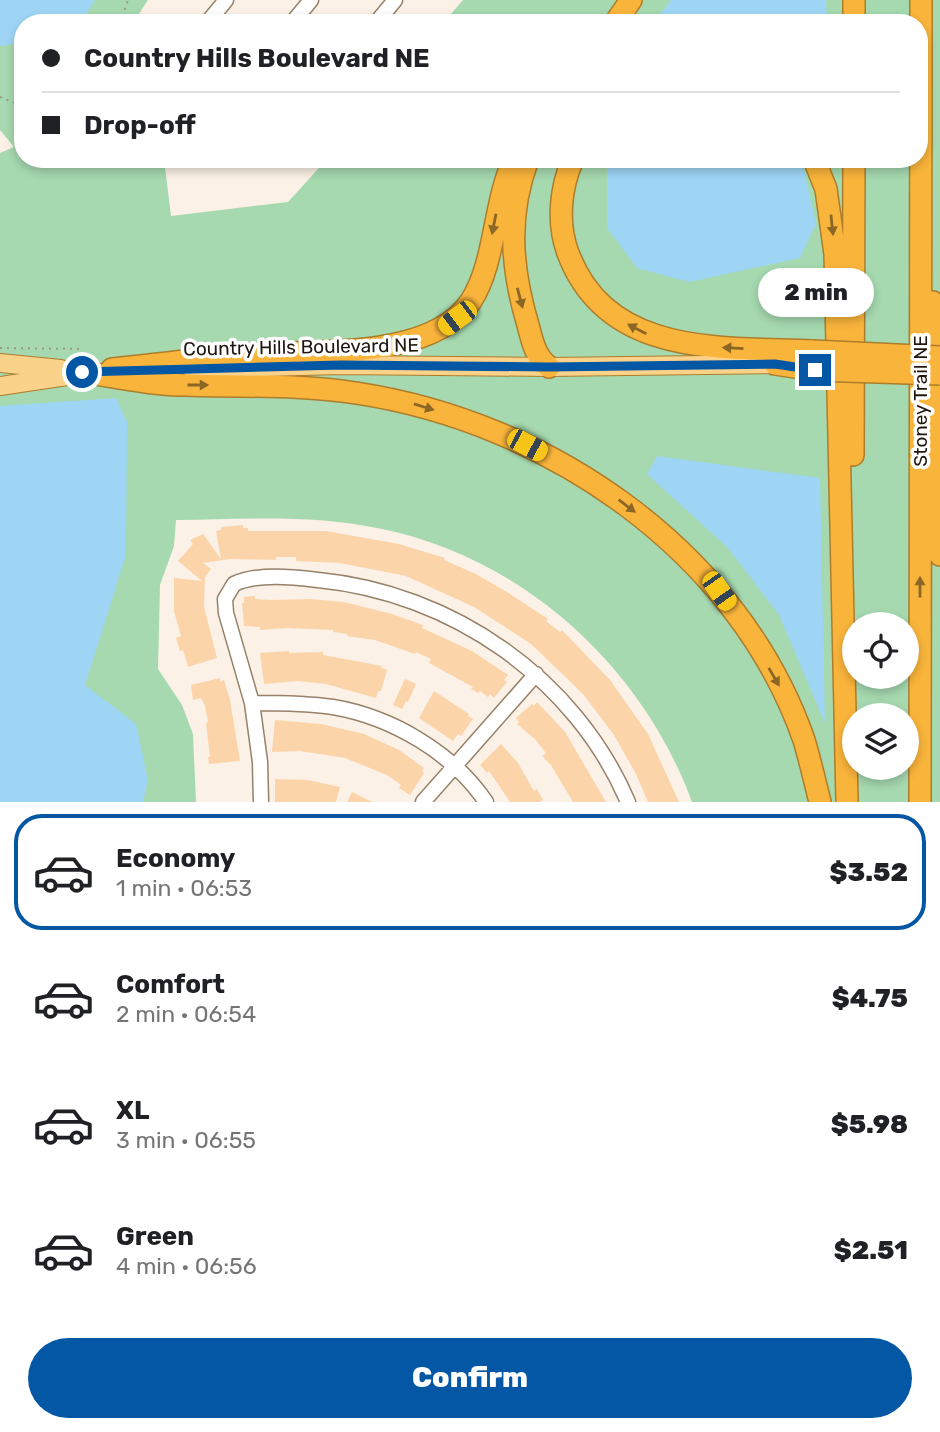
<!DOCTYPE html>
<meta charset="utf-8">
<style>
body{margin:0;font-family:Rubik,sans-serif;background:#f6f6f6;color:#202124;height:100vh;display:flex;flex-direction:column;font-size:26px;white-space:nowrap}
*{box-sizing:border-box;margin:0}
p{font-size:23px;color:#757577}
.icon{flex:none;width:38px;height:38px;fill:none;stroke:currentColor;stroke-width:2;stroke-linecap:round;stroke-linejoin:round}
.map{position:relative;height:802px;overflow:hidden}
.details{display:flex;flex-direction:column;background:#fff;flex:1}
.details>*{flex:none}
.guide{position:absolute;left:14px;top:14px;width:914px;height:154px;border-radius:28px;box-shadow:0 4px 10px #0003;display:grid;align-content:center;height:154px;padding:0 28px;background:#fff}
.tools{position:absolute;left:842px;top:612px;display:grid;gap:14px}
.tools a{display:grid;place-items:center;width:77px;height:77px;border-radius:50%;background:#fff;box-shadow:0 4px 10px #0003;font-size:35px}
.end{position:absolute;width:32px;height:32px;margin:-16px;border:9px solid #0357a5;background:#fff;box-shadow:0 0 0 4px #fff}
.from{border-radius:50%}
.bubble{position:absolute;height:49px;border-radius:24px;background:#fff;box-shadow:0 4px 10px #0003;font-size:23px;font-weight:800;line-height:49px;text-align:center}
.car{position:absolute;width:21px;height:42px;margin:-21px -10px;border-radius:9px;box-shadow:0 0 5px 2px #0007;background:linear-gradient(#f5c518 24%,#345 0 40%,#f5c518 0 76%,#345 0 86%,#f5c518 0)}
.guide b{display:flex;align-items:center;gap:24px;height:66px;font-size:26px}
.guide b+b{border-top:2px solid #e0e0e0}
.guide i{width:18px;height:18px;background:#202124}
ul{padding:12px 0 0;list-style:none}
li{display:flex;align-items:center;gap:21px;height:116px;margin:0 14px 10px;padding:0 14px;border:4px solid transparent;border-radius:28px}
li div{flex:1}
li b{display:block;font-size:26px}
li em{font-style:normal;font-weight:800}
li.current{border-color:#0357a5}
li>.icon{width:63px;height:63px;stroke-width:1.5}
.primary-button{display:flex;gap:14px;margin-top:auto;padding:14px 28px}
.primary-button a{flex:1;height:80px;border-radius:42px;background:#0357a5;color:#fff;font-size:28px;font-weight:800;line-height:80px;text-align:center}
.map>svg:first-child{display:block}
.green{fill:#a6d9b0;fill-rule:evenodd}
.water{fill:#9ed5f5}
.building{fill:#fcd4a9}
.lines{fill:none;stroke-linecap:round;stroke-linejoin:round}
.minor-casing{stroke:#978168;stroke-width:17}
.major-casing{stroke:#ad7d2b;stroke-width:20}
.highway-casing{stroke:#ad7d2b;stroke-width:24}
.path{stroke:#9f958b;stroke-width:2;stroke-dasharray:2 5;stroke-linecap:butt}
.minor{stroke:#fff;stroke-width:14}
.major{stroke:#fbd289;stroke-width:18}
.highway{stroke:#f9b43b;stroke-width:21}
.highway-bridge-casing{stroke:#ad7d2b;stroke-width:24;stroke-linecap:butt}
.highway-bridge{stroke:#f9b43b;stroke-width:21}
.oneway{fill:#8c6624}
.route{stroke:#0357a5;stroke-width:9}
.labels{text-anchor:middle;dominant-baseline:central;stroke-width:7;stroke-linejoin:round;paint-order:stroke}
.street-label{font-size:19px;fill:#1f170d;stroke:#fff}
</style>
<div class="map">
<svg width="940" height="802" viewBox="0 0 940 802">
<rect width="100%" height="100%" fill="#fbf1e6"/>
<!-- green -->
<path class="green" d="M0,0h148l-15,23h-110v136h141l7,57 117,-14 39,-43h592v-136h-476l20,-23h477v802h-248c-49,-134 -168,-244 -310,-273 -68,-15 -137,-10 -206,-9l-2,26 -14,39 -2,84 24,36 11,29 3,68h-196v-649l14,-6 -14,-17zM854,625h52v52h-52zM854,716h52v52h-52z"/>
<!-- water -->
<path class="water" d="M0,0h95l-14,23h-58v20l-23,3z
M671,0h155l1,23h-173z
M613,159h184l7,11 12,54 -16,34 -111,24 -52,-14 -30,-40v-60z
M116,398l11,24 -1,133 -41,130 51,39 12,56 -5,22h-143v-396z
M657,456l163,22 5,245 -46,-108 -51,-67 -81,-74z"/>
<!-- building -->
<path class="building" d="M243,525v3h5v3h78l73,13 46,14 -1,2 32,14 34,20 38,25 -2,2 14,11 2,-2 48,50 38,54 31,68h-31l-12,-28 -22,-39 -31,-41 -52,-50 -57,-37 -68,-31 -66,-13 -44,-2v-4h-20v3l-46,-1 -27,4 8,6 -6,8 -1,30 13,51 -29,9 -5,-17 -3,1 -4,-13 5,-2 -7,-25v-33l28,3 -24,-20 15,-17 -3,-4 13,-6 18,25 -5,-28 5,-1v-3z
M255,596v3l15,1 40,-1 34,3 48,12 31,11 -1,3 50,23 36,24 -4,5 3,2 -13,16 -4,-4 -2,3 -8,-6 -2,2 -7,-4 2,-2 -44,-24 2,-4 -15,-7 -1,2 -40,-14 -28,-4 1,-2 -15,-2v-2l-45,-2 -28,2v-3l-16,-1 -2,-23h2v-6z
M289,651v2l34,-1v3l59,11 -1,2 6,2 -6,21h-3l-2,7 -50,-14 -29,-3 -33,3 -4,-31z
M220,678v3l4,-1 6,20 10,61 -31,3 -1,-7h2l-4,-34 2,-1 -3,-16 -4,-8 -8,2 -2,-15z
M405,679l11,5 -8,18 -2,-1 -4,8 -9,-4z
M434,691l35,23 -1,2 5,3 -12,17 -3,-2 -5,7 -34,-23z
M537,702l28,30 41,70h-33l-22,-37 -9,-9 4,-3 -11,-14 -18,-15 2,-2 -3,-4 16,-14 2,2z
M275,720l46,4 43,10 35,16 25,18 -2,3 2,2 -14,22 -11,-7 2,-3 -14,-10 -42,-17 -45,-7 -28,1z
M501,744l17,19 16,28 3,-2 6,11 -4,2h-29l-21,-31 -2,2 -7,-8z
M275,779l33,1 32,7 -4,15h-61z
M352,792l20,10h-25z"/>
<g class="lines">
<!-- minor casing -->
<g class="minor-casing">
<path id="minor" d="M207,23l19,-23
M292,23l19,-23
M376,23l19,-23
M252,703c27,0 54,0 81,4 59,10 120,46 153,95
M261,802l-1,-40 -8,-59 -26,-90 -1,-14 9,-15c23,-11 59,-7 84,-4 134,13 257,98 310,222
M423,802l113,-128"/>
</g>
<!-- major casing -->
<g class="major-casing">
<path id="major" d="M0,363l61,6
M192,369l149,-4 208,2 238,-3
M0,386l94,-14"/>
</g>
<!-- highway casing -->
<g class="highway-casing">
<path id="highway" d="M615,23l16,-23
M854,23v-23
M528,159c-21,56 -17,109 0,166 4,15 7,32 21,42
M573,159c-13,29 -16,65 -5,94 39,104 152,94 244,98
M814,159l12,30 9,65 12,548
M933,302l2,213 5,40
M775,364l40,6
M112,369c43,-4 85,-10 128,-14 65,-6 190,8 231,-54 25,-39 22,-97 43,-142
M82,372c34,5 70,13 105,13 56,2 113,-1 169,8 193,29 382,158 448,347 6,20 11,42 16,62
M853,455l1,-296
M920,802l1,-802"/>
</g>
<!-- path -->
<path class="path" d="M120,23l8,-23
M0,97l23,9
M0,348l84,1"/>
<!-- minor -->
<use href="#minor" class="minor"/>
<!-- major -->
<use href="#major" class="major"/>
<!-- highway -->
<use href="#highway" class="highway"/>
<!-- highway-bridge casing -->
<g class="highway-bridge-casing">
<path id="highway-bridge" d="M812,351l128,6
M815,370l125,4"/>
</g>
<!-- highway-bridge -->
<use href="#highway-bridge" class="highway-bridge"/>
</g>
<!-- one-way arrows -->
<defs><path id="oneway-solid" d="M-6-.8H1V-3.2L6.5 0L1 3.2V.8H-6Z" transform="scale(1.75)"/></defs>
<g class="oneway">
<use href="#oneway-solid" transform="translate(494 224) rotate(101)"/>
<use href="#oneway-solid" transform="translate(832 225) rotate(84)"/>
<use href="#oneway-solid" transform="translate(520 298) rotate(75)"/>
<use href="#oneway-solid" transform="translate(637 329) rotate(-153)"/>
<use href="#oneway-solid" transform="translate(733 348) rotate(-177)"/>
<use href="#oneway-solid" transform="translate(198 385)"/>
<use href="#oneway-solid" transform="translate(424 407) rotate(17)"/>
<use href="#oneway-solid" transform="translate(627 506) rotate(37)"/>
<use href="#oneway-solid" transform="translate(920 587) rotate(-90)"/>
<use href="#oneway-solid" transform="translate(774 677) rotate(60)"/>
</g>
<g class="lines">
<!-- route -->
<path class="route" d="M82,372l259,-7 208,2 226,-3 40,6"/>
</g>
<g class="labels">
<!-- street labels -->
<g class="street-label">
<text transform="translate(301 347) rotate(-1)">Country Hills Boulevard NE</text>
<text transform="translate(920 401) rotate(-90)">Stoney Trail NE</text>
</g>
</g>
</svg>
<div class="tools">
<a><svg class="icon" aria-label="locate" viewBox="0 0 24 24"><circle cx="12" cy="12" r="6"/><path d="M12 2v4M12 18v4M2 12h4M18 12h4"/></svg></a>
<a><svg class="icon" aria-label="layers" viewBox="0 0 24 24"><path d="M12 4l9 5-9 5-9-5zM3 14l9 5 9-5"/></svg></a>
</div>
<i class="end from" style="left:82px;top:372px"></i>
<i class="end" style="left:815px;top:370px"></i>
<div class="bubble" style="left:758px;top:268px;width:116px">2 min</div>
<i class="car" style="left:457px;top:318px;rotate:233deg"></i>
<i class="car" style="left:527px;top:445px;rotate:118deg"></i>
<i class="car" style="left:719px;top:591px;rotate:145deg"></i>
<div class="guide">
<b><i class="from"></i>Country Hills Boulevard NE</b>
<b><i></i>Drop-off</b>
</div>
</div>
<section class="details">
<ul>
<li class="current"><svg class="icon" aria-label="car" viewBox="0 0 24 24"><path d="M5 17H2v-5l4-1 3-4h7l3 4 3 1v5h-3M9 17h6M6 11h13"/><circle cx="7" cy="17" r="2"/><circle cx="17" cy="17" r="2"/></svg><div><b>Economy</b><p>1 min · 06:53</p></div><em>$3.52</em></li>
<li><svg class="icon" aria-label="car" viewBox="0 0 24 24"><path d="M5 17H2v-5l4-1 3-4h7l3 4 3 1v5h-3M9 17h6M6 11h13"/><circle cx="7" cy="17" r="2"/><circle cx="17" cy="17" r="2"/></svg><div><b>Comfort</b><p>2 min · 06:54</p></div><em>$4.75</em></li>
<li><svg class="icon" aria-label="car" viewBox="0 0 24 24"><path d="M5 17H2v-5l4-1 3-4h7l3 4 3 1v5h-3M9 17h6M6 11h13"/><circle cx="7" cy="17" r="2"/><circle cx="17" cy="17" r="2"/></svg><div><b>XL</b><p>3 min · 06:55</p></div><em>$5.98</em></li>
<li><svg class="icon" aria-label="car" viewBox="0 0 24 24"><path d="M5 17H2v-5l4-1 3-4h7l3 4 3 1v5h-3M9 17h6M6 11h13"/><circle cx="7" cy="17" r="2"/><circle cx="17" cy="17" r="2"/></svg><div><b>Green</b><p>4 min · 06:56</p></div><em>$2.51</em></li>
</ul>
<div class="primary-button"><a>Confirm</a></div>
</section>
